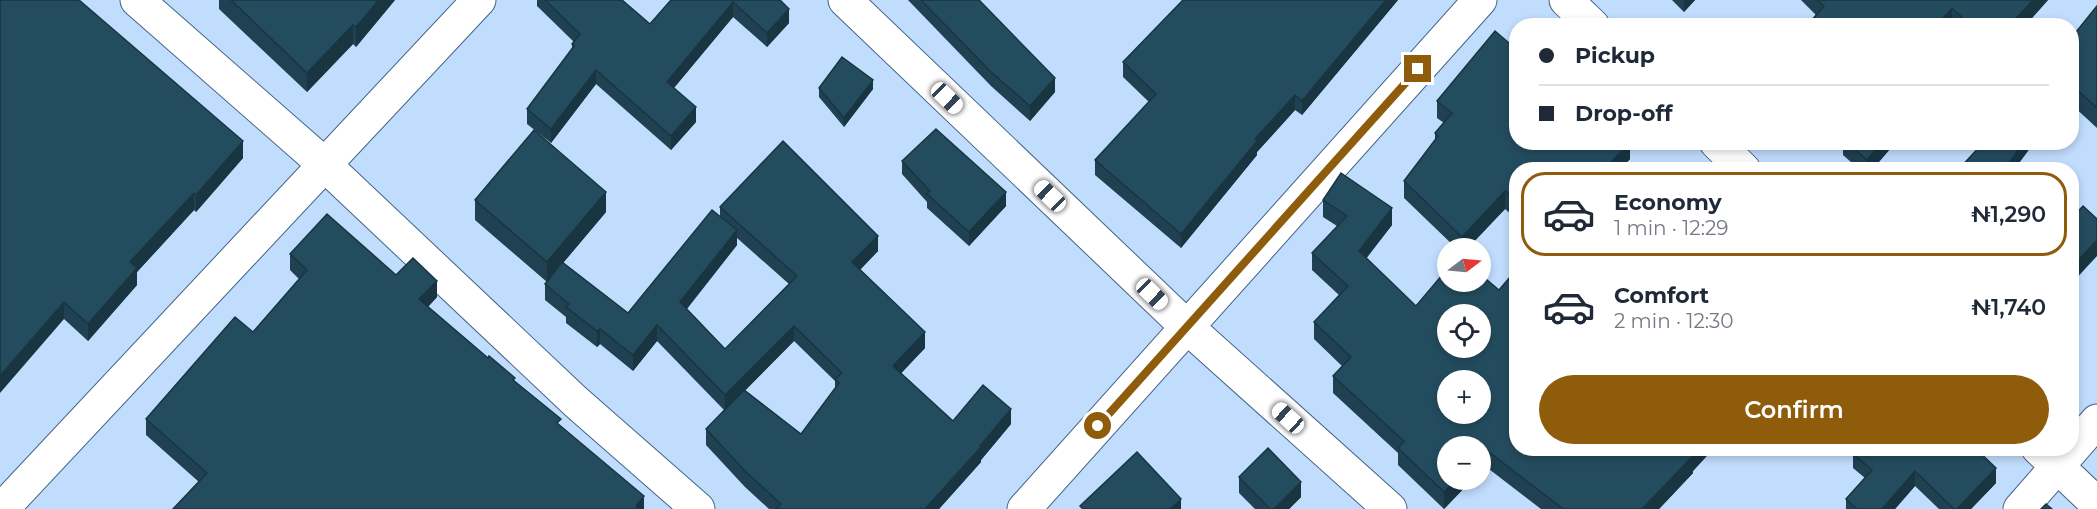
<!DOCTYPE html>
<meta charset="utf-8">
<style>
body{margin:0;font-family:Montserrat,sans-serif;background:#f6f6f7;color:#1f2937;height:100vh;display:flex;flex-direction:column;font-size:22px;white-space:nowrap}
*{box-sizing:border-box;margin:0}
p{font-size:20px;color:#747a83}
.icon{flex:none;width:33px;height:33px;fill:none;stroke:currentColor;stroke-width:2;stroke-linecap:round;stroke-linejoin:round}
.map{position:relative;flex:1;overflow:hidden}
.drawer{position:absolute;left:1509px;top:162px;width:570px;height:294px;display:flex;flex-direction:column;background:#fff;border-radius:24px;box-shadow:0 3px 9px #0003}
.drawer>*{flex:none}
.hud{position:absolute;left:1509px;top:18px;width:570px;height:132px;border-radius:24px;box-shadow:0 3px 9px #0003;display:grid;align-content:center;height:132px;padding:0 30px;background:#fff}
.needle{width:39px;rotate:74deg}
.controls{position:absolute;left:1437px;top:238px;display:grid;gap:12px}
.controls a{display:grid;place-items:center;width:54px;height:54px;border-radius:50%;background:#fff;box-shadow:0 3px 9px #0003;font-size:30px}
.end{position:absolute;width:27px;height:27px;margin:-14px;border:8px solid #8f5c0c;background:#fff;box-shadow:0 0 0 3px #fff}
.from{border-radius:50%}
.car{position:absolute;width:18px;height:36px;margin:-18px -9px;border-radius:8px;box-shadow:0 0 4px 2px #0007;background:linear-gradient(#fff 24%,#345 0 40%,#fff 0 76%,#345 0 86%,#fff 0)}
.hud b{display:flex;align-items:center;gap:21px;height:57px;font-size:22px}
.hud b+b{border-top:2px solid #e0e1e3}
.hud i{width:15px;height:15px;background:#1f2937}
ul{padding:10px 0 0;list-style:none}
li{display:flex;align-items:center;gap:18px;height:84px;margin:0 12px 9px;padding:0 18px;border:3px solid transparent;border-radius:24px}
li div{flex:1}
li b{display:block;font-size:22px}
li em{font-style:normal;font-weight:600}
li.current{border-color:#8f5c0c}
li>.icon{width:54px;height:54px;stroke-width:1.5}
.button{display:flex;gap:12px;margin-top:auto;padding:12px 30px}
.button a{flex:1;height:69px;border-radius:36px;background:#8f5c0c;color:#fff;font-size:24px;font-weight:600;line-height:69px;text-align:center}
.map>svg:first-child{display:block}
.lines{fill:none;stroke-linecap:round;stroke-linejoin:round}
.street-casing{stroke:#446486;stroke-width:35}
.street{stroke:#fff;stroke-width:33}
.wall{fill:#1f4152;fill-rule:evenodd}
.shaded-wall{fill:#193542}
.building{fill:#244c5f;stroke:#193542;stroke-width:1.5;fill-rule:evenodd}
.route{stroke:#8f5c0c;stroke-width:8}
</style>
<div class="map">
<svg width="2097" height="509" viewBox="0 0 2097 509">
<rect width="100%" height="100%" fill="#c1ddfd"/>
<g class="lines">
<!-- street casing -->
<g class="street-casing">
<path id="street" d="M137,0l188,165 251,237 122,107
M845,0l341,326 204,183
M1566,0l27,26
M1716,142l28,28
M2038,448l59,56
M2,509l477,-509
M1024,509l456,-509
M2020,509l77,-88"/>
</g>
<!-- street -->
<use href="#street" class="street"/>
</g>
<!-- wall -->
<path class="wall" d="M0,0l243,158 -47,54 -2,-2 -57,62v13l-49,56 -24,-22z
M219,0h176l-39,47 -3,-3 -46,48 -88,-83z
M537,0h85l28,24 21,-24h109l9,23 -22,24 -34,-30 -59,71 22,34 -25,28 -75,-66 -45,59 -24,-19v-15l45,-59v-6l2,-2 -37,-36z
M908,0h71l76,92 -25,29 -39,-35z
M1398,0l-96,115 -7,-5 -38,42v3l-76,93 -86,-73v-15l54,-58 -26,-25v-15z
M1672,0h23l-11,12z
M1801,0h247l-23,26h-71l-2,-2 -1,2h-140v-5l5,-6z
M2097,6v122l-25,-23v-68z
M819,88l54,1 -29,38 -25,-30z
M1437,101l193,58 -10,11h-104v48l-11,-9 -38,40h-10l-53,-51v-17l31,-41v-7l9,-10 -7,-5z
M1843,142h53l-24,28h-12l-17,-15z
M902,161l104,45 -37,40 -42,-38v-6l-25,-28z
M475,200l131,12 -43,51 65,50 92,-97v-9l158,44 -18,19 65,78 -24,25 52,48 58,3 -30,36v2l-42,47h-170l-24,-22 -39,-42v-16l18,-19 -67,-69 -24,30 -33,-27 -3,3 -31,-24v-6l-21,-17v-16l2,-2 -72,-62zM737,238l52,46 -64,65 -38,-40 50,-64zM794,341l41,40v8l-34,45 -56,-44z
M1323,200l69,25 -26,33 150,190h198l-21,23v2l-34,36h-118l-56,-43 -41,43 -46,-44v-12l-65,-60v-17l9,-10 -28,-27v-17l25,-27 -27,-25v-17l25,-27 -14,-9z
M290,254l106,21 41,22 -9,10 87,74 129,128 -445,-27 -53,-47v-16l107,-87 46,-53 -9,-9z
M1853,454l143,29 -25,26h-32l-24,-23 -20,23h-49v-10l19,-21 -12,-10z
M1239,477l62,20 -12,12h-34l-16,-16z"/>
<!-- shaded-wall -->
<path class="shaded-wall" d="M379,0h16l-39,47v-20z
M1386,0h12l-96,115v-14z
M1684,0h11l-11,12z
M2033,0h15l-23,26h-16z
M733,2v15l-66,79v-14z
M1952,8v16l-1,2h-15z
M789,9v14l-22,24v-14z
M353,25v19l-46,48v-19z
M596,70v14l-45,59v-14z
M1055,78v14l-25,29v-15z
M873,80v9l-29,38v-9z
M1295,95v15l-38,42v3l-76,93v-14l74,-95z
M696,107v15l-25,28v-14z
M243,141v17l-47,54v-17z
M1630,142v17l-10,11h-16z
M1882,142h14l-24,28h-5v-10z
M2024,142h7v5l-17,23h-10z
M1505,191v18l-38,40h-5v-12z
M606,192v20l-59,70v-20z
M1006,192v14l-37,40v-14z
M194,193v17l-57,62v13l-49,56v-17l42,-62z
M1392,208v17l-33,43v-17z
M737,230v15l-57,72v-15z
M878,236v15l-26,27v-16z
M2097,240v16l-25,27v-16z
M437,281v16l-18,19v-17z
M64,302v17l-64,74v-17z
M657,325v16l-24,30v-16z
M794,326v15l-69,70v-16z
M600,329v15l-3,3v-16z
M925,332v16l-32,34v-16z
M1011,409v15l-30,36v2l-42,47h-14z
M1698,448h16l-21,23v2l-34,36h-17z
M1485,449v17l-5,5v-17z
M1996,468v15l-25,26h-14z
M1915,471v15l-20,23h-13z
M1456,480h16l-28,29v-17z
M1301,482v15l-12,12h-15z
M644,496v13h-8v-3z
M1181,499v10h-11z"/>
<!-- building -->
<path class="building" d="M0,0h79l164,141 -47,54 -2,-2 -64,69 7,6 -49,56 -24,-22 -64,74z
M231,0h148l-23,27 -3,-2 -46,48z
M545,0h77l28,24 21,-24h109l9,9 -22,24 -34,-31 -66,80 29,25 -25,29 -75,-66 -45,59 -24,-20 47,-63 -2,-2 8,-10z
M921,0h58l76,78 -25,28 -39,-34z
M1183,0h203l-84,101 -7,-6 -40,44 2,2 -76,93 -86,-74 61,-66 -33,-32z
M1817,0h216l-24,26h-38l-19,-18 -16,18h-120l-5,-5 13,-15z
M2097,6v102l-25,-23v-48z
M1495,31l21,18v93h113l-25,28h-88v30l-11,-9 -43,46 -58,-56 34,-45 -3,-3 17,-20 -15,-12z
M842,57l31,23 -29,38 -25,-30z
M936,129l70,63 -37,40 -42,-38 3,-3 -28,-30z
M534,130l72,62 -59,70 -72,-62z
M783,141l95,95 -26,26 73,70 -32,34 60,55 30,-36 28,24 -31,37 1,1 -56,62h-149l5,-5 -36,-33 -39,-42 38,-39 57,44 38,-51 -4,-4 7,-6 -48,-47 -69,69 -68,-70 -24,30 -33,-26 -3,2 -31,-24 3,-3 -24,-20 17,-22 66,51 84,-103 25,20 -57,72 45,47 72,-73 -77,-69z
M1847,142h35l-15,18z
M1984,142h40l-20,28h-46z
M1341,173l51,35 -33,43 57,55 32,-38v14h32v-8l19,16 17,-20v178h182l-6,7 1,1 -51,53h-79l-78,-60 -5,5v-7h-32v33h8l-12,12 -46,-44 6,-7 -71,-65 18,-19 -37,-35 34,-36 -36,-33 35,-37 -24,-16zM1448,315h32v33h-32zM1448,381h32v33h-32z
M2083,206l14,13v21l-25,27v-49z
M327,214l69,61 17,-17 24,23 -18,18 69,59 1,-2 26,22 -2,2 48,39 -4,4 87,73 -8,10 4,3h-467l34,-36 -61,-54 89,-102 18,15 54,-62 -17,-16z
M1268,448l33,34 -27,27h-4l-31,-32z
M1858,448h117l21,20 -39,41h-3l-39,-38 -33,38h-25l-11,-10 26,-29 -19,-16z
M1137,452l44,47 -11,10h-87l-3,-3z
M2046,504l6,5h-11z"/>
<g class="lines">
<!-- route -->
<path class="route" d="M1098,426l320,-357"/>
</g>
</svg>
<div class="controls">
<a><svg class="needle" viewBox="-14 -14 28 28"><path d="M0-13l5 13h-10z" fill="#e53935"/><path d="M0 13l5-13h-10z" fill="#747a83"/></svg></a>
<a><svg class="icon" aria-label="locate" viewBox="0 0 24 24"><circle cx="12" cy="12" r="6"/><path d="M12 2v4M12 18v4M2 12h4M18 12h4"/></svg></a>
<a>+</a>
<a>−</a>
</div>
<i class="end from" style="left:1098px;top:426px"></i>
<i class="end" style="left:1418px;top:69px"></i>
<i class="car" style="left:947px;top:98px;rotate:134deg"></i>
<i class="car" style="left:1050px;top:196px;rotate:314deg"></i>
<i class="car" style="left:1152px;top:294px;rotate:134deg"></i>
<i class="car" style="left:1288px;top:418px;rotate:312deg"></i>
<div class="hud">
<b><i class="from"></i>Pickup</b>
<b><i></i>Drop-off</b>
</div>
<section class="drawer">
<ul>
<li class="current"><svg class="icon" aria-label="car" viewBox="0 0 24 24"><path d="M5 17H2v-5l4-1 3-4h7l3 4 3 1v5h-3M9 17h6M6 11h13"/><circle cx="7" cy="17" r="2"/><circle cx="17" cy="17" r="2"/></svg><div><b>Economy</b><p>1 min · 12:29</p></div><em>₦1,290</em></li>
<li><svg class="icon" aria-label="car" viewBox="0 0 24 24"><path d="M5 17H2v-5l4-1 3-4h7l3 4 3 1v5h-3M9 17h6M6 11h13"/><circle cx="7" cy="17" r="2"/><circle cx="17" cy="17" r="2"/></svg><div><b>Comfort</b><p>2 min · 12:30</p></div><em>₦1,740</em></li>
</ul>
<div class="button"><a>Confirm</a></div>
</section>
</div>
